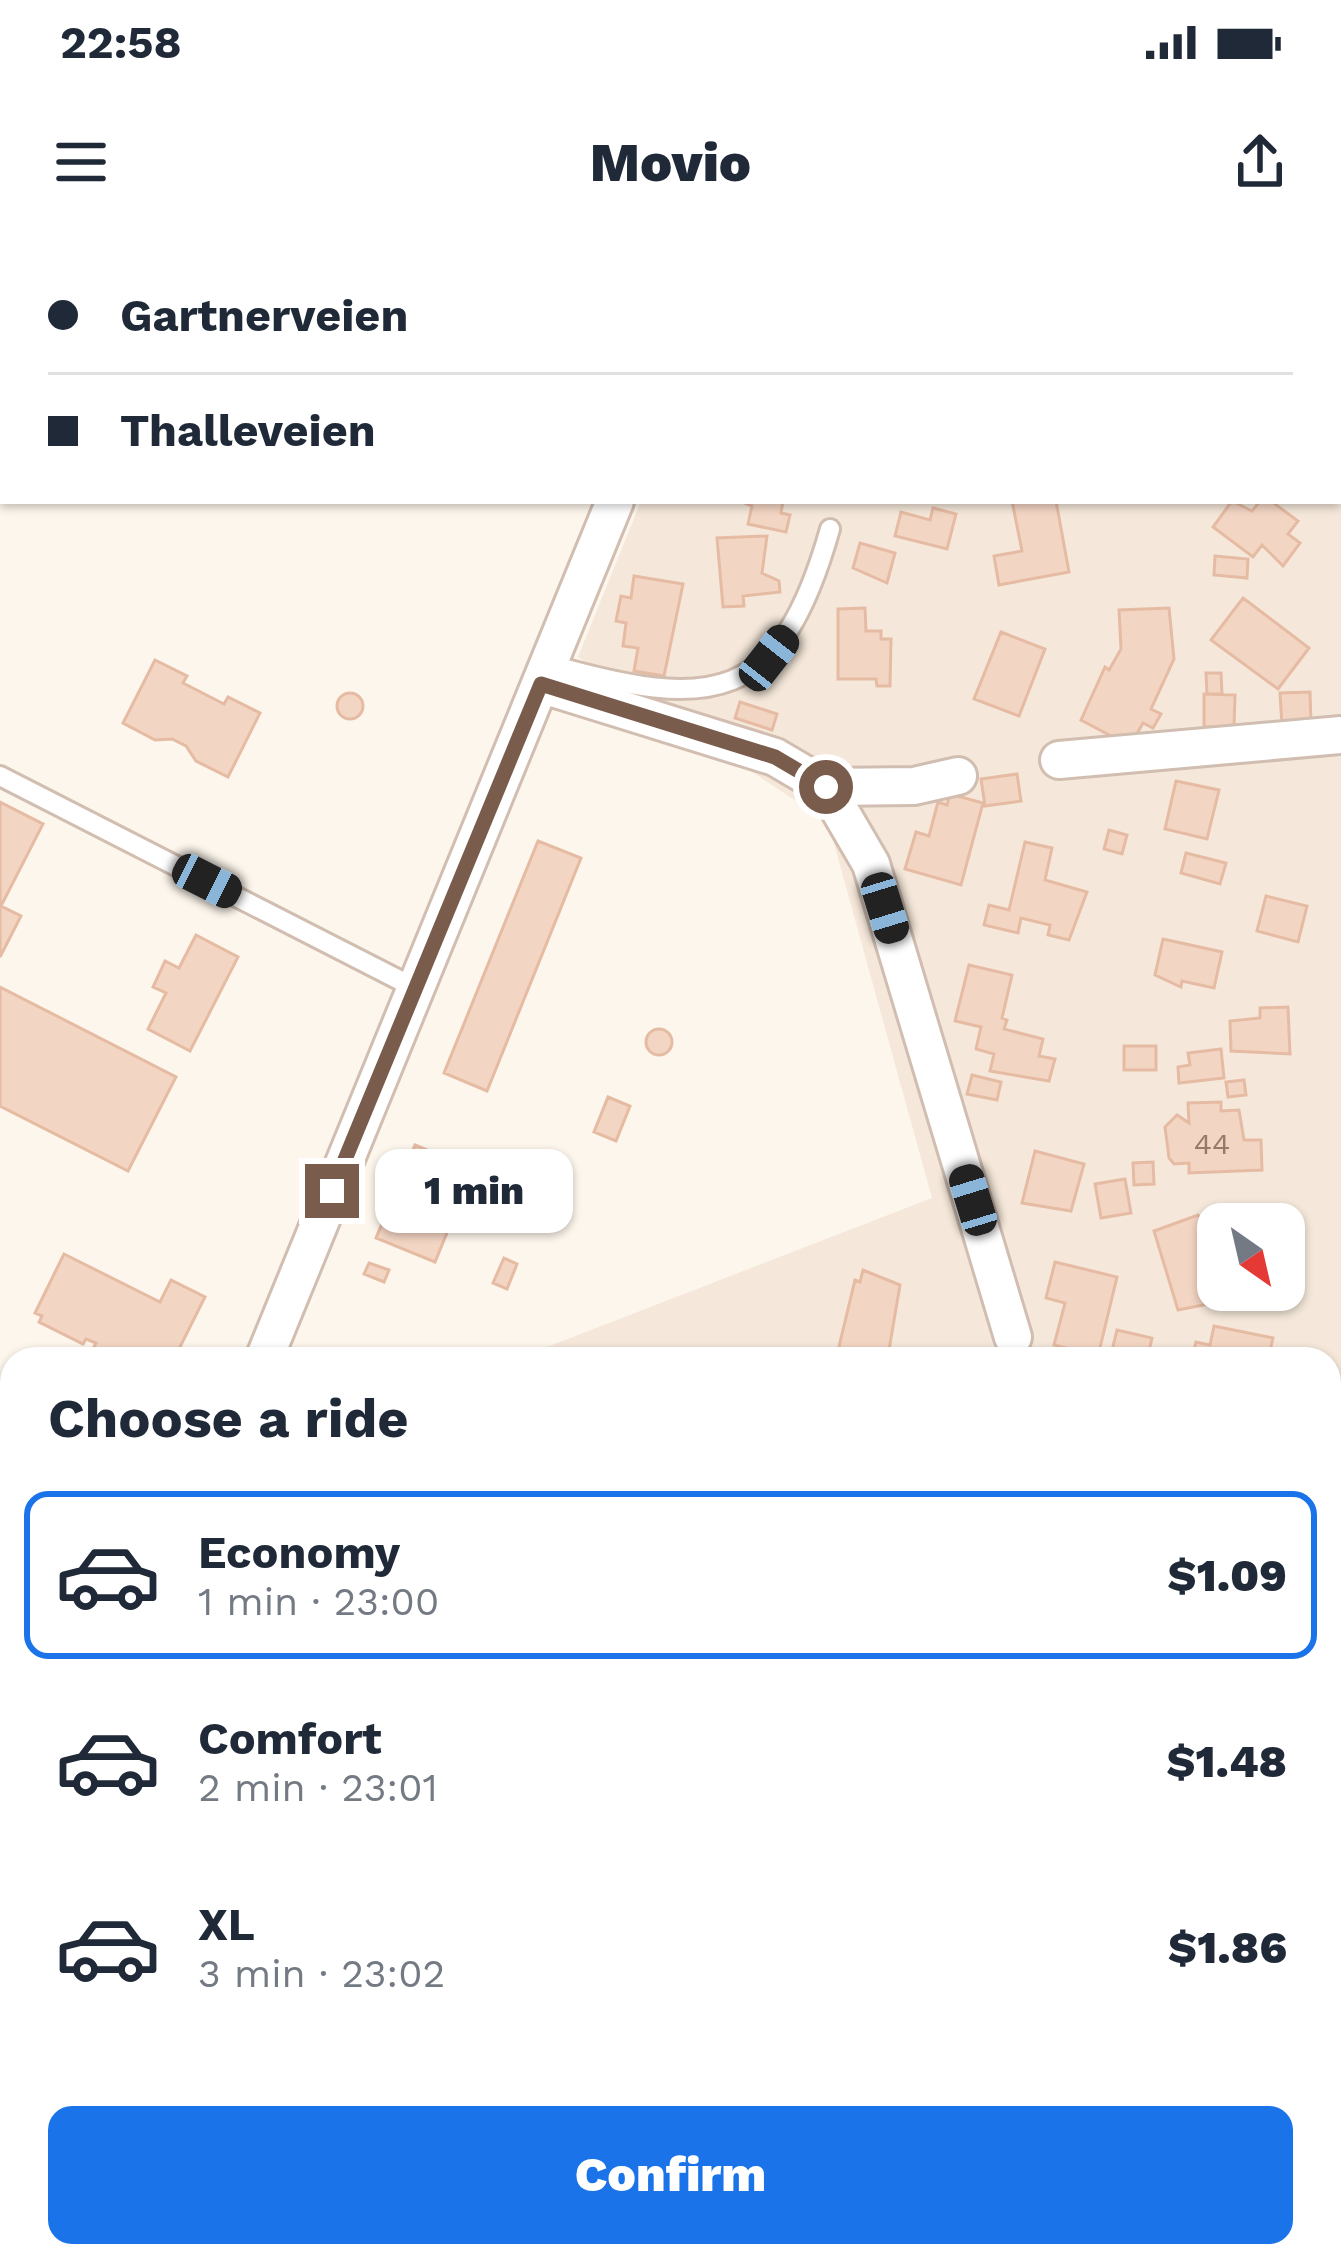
<!DOCTYPE html>
<meta charset="utf-8">
<style>
body{margin:0;font-family:"Work Sans",sans-serif;background:#f2f2f3;color:#1f2937;height:100vh;display:flex;flex-direction:column;font-size:45px;white-space:nowrap}
*{box-sizing:border-box;margin:0}
p{font-size:39px;color:#747a83}
.icon{flex:none;width:66px;height:66px;fill:none;stroke:currentColor;stroke-width:2;stroke-linecap:round;stroke-linejoin:round}
.map{position:relative;flex:1;overflow:hidden}
.details{position:absolute;left:0px;top:1107px;width:1341px;height:921px;display:flex;flex-direction:column;background:#fff;border-radius:36px 36px 0 0;box-shadow:0 3px 9px #0004}
.details>*{flex:none}
.banner{position:absolute;left:0px;top:0px;width:1341px;height:264px;box-shadow:0 3px 9px #0004;display:grid;align-content:center;height:264px;padding:0 48px;background:#fff}
.needle{width:78px;rotate:146deg}
.tools{position:absolute;left:1197px;top:963px;display:grid;gap:24px}
.tools a{display:grid;place-items:center;width:108px;height:108px;border-radius:24px;background:#fff;box-shadow:0 3px 9px #0004;font-size:60px}
.end{position:absolute;width:54px;height:54px;margin:-27px;border:15px solid #7a5c4d;background:#fff;box-shadow:0 0 0 6px #fff}
.from{border-radius:50%}
.bubble{position:absolute;height:84px;border-radius:24px;background:#fff;box-shadow:0 3px 9px #0004;font-size:39px;font-weight:800;line-height:84px;text-align:center}
.car{position:absolute;width:36px;height:72px;margin:-36px -18px;border-radius:15px;box-shadow:0 0 9px 3px #0007;background:linear-gradient(#222 24%,#8ab4d8 0 40%,#222 0 76%,#8ab4d8 0 86%,#222 0)}
.banner b{display:flex;align-items:center;gap:42px;height:114px;font-size:45px}
.banner b+b{border-top:3px solid #e0e1e3}
.banner i{width:30px;height:30px;background:#1f2937}
ul{padding:0;list-style:none}
li{display:flex;align-items:center;gap:36px;height:168px;margin:0 24px 18px;padding:0 24px;border:6px solid transparent;border-radius:24px}
li div{flex:1}
li b{display:block;font-size:45px}
li em{font-style:normal;font-weight:800}
li.active{border-color:#1a73e8}
li>.icon{width:108px;height:108px;stroke-width:1.5}
h2{padding:0 48px;font-size:54px;line-height:144px}
.primary-button{display:flex;gap:24px;margin-top:auto;padding:24px 48px}
.primary-button a{flex:1;height:138px;border-radius:24px;background:#1a73e8;color:#fff;font-size:48px;font-weight:800;line-height:138px;text-align:center}
.status{display:flex;justify-content:space-between;align-items:center;height:84px;padding:0 60px;background:#fff;direction:ltr}
.status svg{height:33px;fill:currentColor}
header{display:flex;justify-content:space-between;align-items:center;height:156px;padding:0 48px;background:#fff;font-size:54px;font-weight:800}
.map>svg:first-child{display:block}
.residential{fill:#f5e8da;fill-rule:evenodd}
.green{fill:#d8ecc9}
.building{fill:#f3d5c3;stroke:#e6bba3;stroke-width:3}
.lines{fill:none;stroke-linecap:round;stroke-linejoin:round}
.service-casing{stroke:#d1beb0;stroke-width:24}
.minor-casing{stroke:#d1beb0;stroke-width:42}
.primary-casing{stroke:#dad1cd;stroke-width:63}
.path{stroke:#d9b8a5;stroke-width:6;stroke-dasharray:3 9;stroke-linecap:butt}
.service{stroke:#fff;stroke-width:18}
.minor{stroke:#fff;stroke-width:36}
.primary{stroke:#fbd9a5;stroke-width:57}
.route{stroke:#7a5c4d;stroke-width:15}
.labels{text-anchor:middle;dominant-baseline:central;stroke-width:12;stroke-linejoin:round;paint-order:stroke}
.number-label{font-size:30px;fill:#987a6a}
</style>
<div class="status"><b>22:58</b><svg viewBox="0 0 49 12"><path d="M0 12V9h3v3zM5 12V6h3v6zM10 12V3h3v9zM15 12V0h3v12zM26 1h20v11H26zM47 4h2v5h-2z"/></svg></div>
<header><svg class="icon" aria-label="menu" viewBox="0 0 24 24"><path d="M4 6h16M4 12h16M4 18h16"/></svg>Movio<svg class="icon" aria-label="share" viewBox="0 0 24 24"><path d="M12 15V3M7 8l5-5 5 5M5 13v7h14v-7"/></svg></header>
<div class="map">
<svg width="1341" height="2026" viewBox="0 0 1341 2026">
<rect width="100%" height="100%" fill="#fdf6ec"/>
<!-- residential -->
<path class="residential" d="M746,0h595v2026h-1341v-624l12,2v612h1317v-897h-788l6,-12 385,-149 -104,-376 -250,-165 63,-156h697v-258zM1218,984h66v66h-66z"/>
<!-- green -->
<path class="green" d="M12,1616v117l-12,27v-137z
M12,1865v151h698l-2,10h-708v-146z
M1009,2016h148l-2,10h-148z"/>
<!-- building -->
<path class="building" d="M740,261h43l-2,12 9,2 -4,17 -38,-8 4,-18z
M1012,261h44l13,71 -70,13 -5,-29 28,-5z
M1232,261l20,10 8,-10h11l27,20 -10,13 12,9 -17,23 -21,-21 -9,12 -40,-30z
M933,268l23,6 -9,35 -52,-13 6,-24 29,8z
M767,296l-5,37 17,8 1,11 -37,4 1,10 -21,1 -6,-69z
M860,303l35,10 -8,30 -34,-15z
M1215,316l33,3 -1,19 -33,-3z
M634,336l49,8 -19,92 -30,-5 4,-23 -15,-2 3,-23 -10,-2 5,-25 10,2z
M1243,358l66,50 -31,41 -67,-49z
M865,368l1,23h15v8h10l-1,47h-13l-1,-7h-38v-70z
M1169,368l5,51 -23,50 10,5 -8,14 -10,-5 -13,23 -49,-26 24,-53 4,3 12,-21 -2,-39z
M1001,392l44,17 -26,67 -45,-17z
M155,420l32,16 -4,7 41,21 4,-7 32,16 -32,64 -32,-16 -10,-15 -14,-7 -17,1 -32,-17z
M1206,433h15l1,21h-15z
M1310,452l1,32 -29,2 -2,-33z
M337 466a13 13 0 1 1 26 0a13 13 0 1 1-26 0Z
M1204,454l31,1 -1,32h-30z
M740,462l37,12 -5,16 -37,-12z
M1017,534l4,27 -36,5 -4,-27z
M1176,541l43,9 -12,49 -42,-10z
M950,554l33,9 -22,82 -56,-16 11,-37 13,4 9,-34 9,3z
M0,562l43,22 -42,82 20,10 -21,41z
M1109,590l18,5 -5,19 -18,-5z
M538,601l43,17 -94,233 -43,-18z
M1025,602l27,6 -7,32 42,12 -18,48 -21,-5 2,-10 -29,-7 -3,15 -34,-8 5,-20 20,5z
M1186,613l40,10 -6,21 -39,-11z
M1266,656l41,10 -9,36 -41,-11z
M196,695l42,22 -48,94 -42,-22 18,-36 -13,-6 12,-26 14,7z
M1163,699l59,13 -8,36 -32,-7 -1,6 -26,-12z
M969,725l43,10 -10,43 5,2 -3,9 39,10 -4,17 16,3 -6,22 -59,-10 4,-17 -18,-5 5,-22 -26,-6z
M0,747l176,90 -48,94 -128,-65z
M1288,767l2,47 -59,-3 -1,-30 30,-3v-10z
M646 802a13 13 0 1 1 26 0a13 13 0 1 1-26 0Z
M1124,806h32v24h-32z
M1221,809l3,29 -45,5 -1,-16 12,-2 -2,-12z
M972,835l29,7 -4,18 -30,-6z
M1244,840l2,15 -18,2 -2,-15z
M608,857l22,9 -14,35 -22,-9z
M1221,862v9l18,-1 5,30h17l1,30 -73,3v-10l-15,1 -5,-6 -4,-31 12,-12 12,8 -1,-20z
M415,905l58,24 -38,93 -59,-24z
M1035,911l49,13 -13,47 -49,-8z
M1153,922l1,22 -20,1 -1,-22z
M1125,939l6,34 -30,5 -6,-34z
M1198,975l12,17 -5,7 5,23 -5,1 8,40 -35,7 -24,-79z
M64,1014l96,48 11,-22 34,17 -31,62h-77l-7,-4 6,-12 -10,-4 -3,5 -44,-22 3,-6 -7,-3z
M504,1018l13,6 -10,25 -14,-6z
M1055,1022l62,15 -19,79 -44,-11 11,-42 -19,-5z
M369,1023l20,7 -5,12 -20,-8z
M863,1030l37,15 -12,71 12,3h-64l19,-79 5,2z
M1242,1050h42l-1,11 -42,-3z
M1214,1086l59,12 -5,21h-76l4,-17 14,3z
M1117,1090l35,8 -5,21h-37z
M12,1333v108l-5,10 -7,-4v-90z
M0,1447l12,6v16l-12,23z
M610,2016h42l-3,10h-42z
M931,2016l-2,10h-17l-16,-9z
M931,2016h34l-2,10h-34z"/>
<g class="lines">
<!-- service casing -->
<g class="service-casing">
<path id="service" d="M548,424c165,47 232,41 282,-135
M0,536l413,211
M0,1760l12,-27"/>
</g>
<!-- minor casing -->
<g class="minor-casing">
<path id="minor" d="M721,3l2,-3
M540,444l235,73 51,30 45,77 142,473
M1059,520l282,-25
M826,547l88,-1 44,-10
M264,1119l351,-858
M1329,1310l12,2
M0,1623l12,-7
M240,2016v10
M830,2026l3,-10
M1266,2026l45,-10"/>
</g>
<!-- primary casing -->
<g class="primary-casing">
<path id="primary" d="M1255,0l4,3
M1338,77l3,2"/>
</g>
<!-- path -->
<path class="path" d="M1338,11l3,-3
M659,1119l54,-6 46,6"/>
<!-- service -->
<use href="#service" class="service"/>
<!-- minor -->
<use href="#minor" class="minor"/>
<!-- primary -->
<use href="#primary" class="primary"/>
</g>
<g class="lines">
<!-- route -->
<path class="route" d="M332,951l209,-507 234,73 51,30"/>
</g>
<g class="labels">
<!-- number labels -->
<g class="number-label">
<text x="1212" y="903">44</text>
</g>
</g>
</svg>
<div class="tools">
<a><svg class="needle" viewBox="-14 -14 28 28"><path d="M0-13l5 13h-10z" fill="#e53935"/><path d="M0 13l5-13h-10z" fill="#747a83"/></svg></a>
</div>
<i class="end from" style="left:826px;top:547px"></i>
<i class="end" style="left:332px;top:951px"></i>
<div class="bubble" style="left:375px;top:909px;width:198px">1 min</div>
<i class="car" style="left:769px;top:418px;rotate:38deg"></i>
<i class="car" style="left:207px;top:641px;rotate:117deg"></i>
<i class="car" style="left:885px;top:668px;rotate:163deg"></i>
<i class="car" style="left:973px;top:960px;rotate:343deg"></i>
<div class="banner">
<b><i class="from"></i>Gartnerveien</b>
<b><i></i>Thalleveien</b>
</div>
<section class="details">
<h2>Choose a ride</h2>
<ul>
<li class="active"><svg class="icon" aria-label="car" viewBox="0 0 24 24"><path d="M5 17H2v-5l4-1 3-4h7l3 4 3 1v5h-3M9 17h6M6 11h13"/><circle cx="7" cy="17" r="2"/><circle cx="17" cy="17" r="2"/></svg><div><b>Economy</b><p>1 min · 23:00</p></div><em>$1.09</em></li>
<li><svg class="icon" aria-label="car" viewBox="0 0 24 24"><path d="M5 17H2v-5l4-1 3-4h7l3 4 3 1v5h-3M9 17h6M6 11h13"/><circle cx="7" cy="17" r="2"/><circle cx="17" cy="17" r="2"/></svg><div><b>Comfort</b><p>2 min · 23:01</p></div><em>$1.48</em></li>
<li><svg class="icon" aria-label="car" viewBox="0 0 24 24"><path d="M5 17H2v-5l4-1 3-4h7l3 4 3 1v5h-3M9 17h6M6 11h13"/><circle cx="7" cy="17" r="2"/><circle cx="17" cy="17" r="2"/></svg><div><b>XL</b><p>3 min · 23:02</p></div><em>$1.86</em></li>
</ul>
<div class="primary-button"><a>Confirm</a></div>
</section>
</div>
